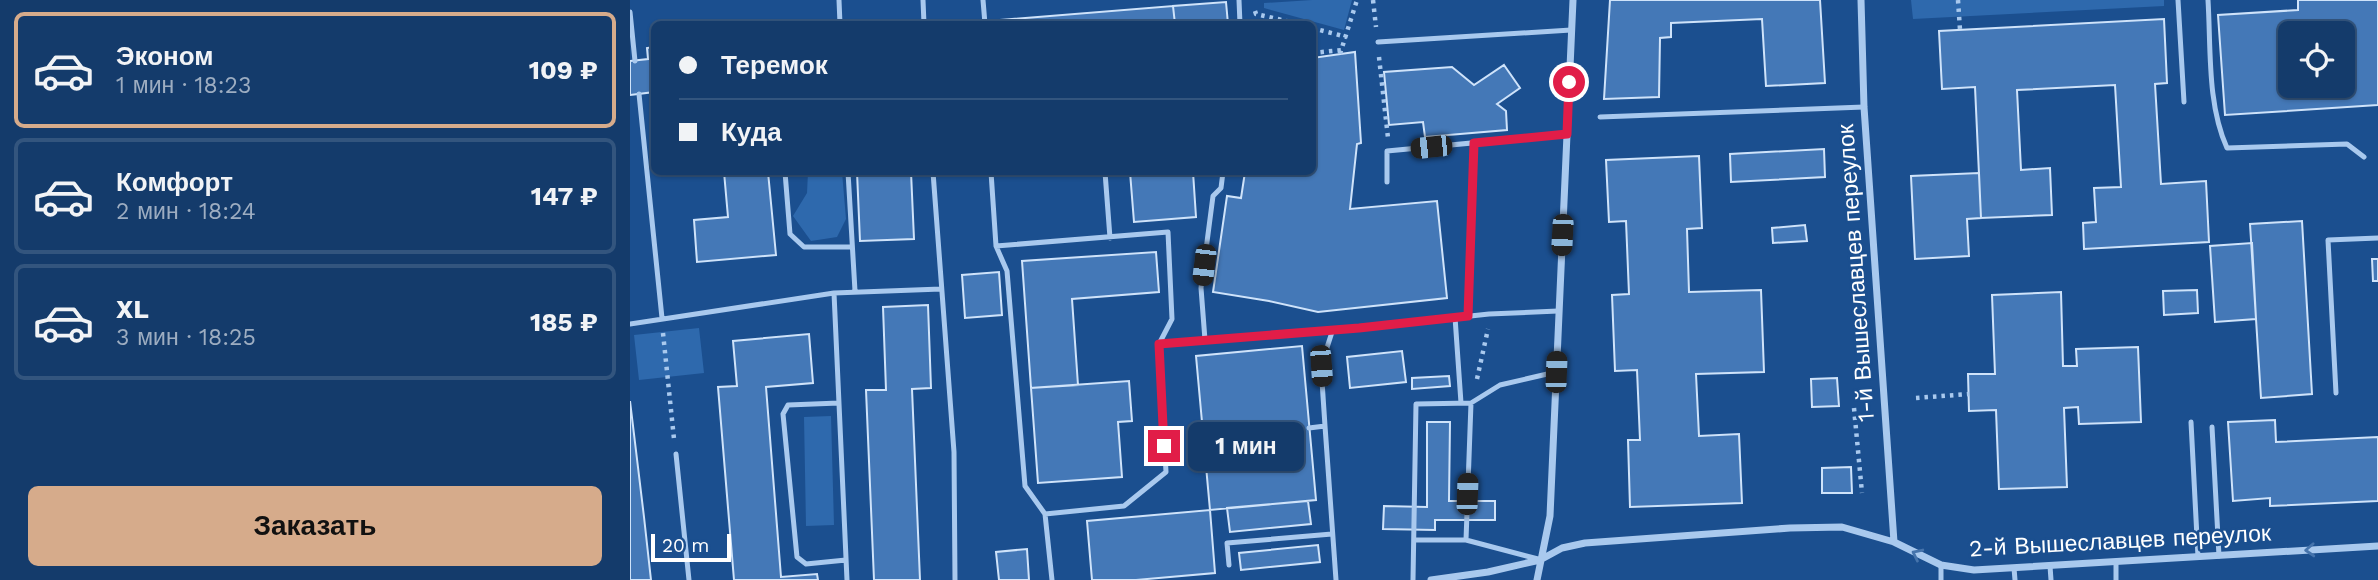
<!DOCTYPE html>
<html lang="ru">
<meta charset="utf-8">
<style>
body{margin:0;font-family:"Work Sans",sans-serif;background:#1d4271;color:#f1f3f6;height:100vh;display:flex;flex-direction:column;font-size:26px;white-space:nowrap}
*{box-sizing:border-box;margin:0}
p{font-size:23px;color:#9dadc1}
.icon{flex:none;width:38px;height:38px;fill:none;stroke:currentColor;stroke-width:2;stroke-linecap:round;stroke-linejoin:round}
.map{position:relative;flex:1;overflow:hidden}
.side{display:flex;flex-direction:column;background:#143b6b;width:630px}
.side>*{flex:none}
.hud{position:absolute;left:21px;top:21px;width:665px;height:154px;border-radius:10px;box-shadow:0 2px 5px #0004,0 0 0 2px #33557e;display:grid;align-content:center;height:154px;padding:0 28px;background:#143b6b}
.buttons{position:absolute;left:1648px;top:21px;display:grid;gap:14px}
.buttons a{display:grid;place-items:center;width:77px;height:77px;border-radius:10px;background:#143b6b;box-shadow:0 2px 5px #0004,0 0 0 2px #33557e;font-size:35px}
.scale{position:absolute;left:21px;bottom:18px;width:80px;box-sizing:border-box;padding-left:7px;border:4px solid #fff;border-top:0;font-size:19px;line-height:24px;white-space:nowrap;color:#fff;-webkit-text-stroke:5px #1b4f8f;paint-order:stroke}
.end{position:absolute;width:32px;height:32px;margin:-16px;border:9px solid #e11d48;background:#fff;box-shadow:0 0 0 4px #fff}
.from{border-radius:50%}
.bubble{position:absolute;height:49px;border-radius:10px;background:#143b6b;box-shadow:0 2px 5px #0004,0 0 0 2px #33557e;font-size:23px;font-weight:700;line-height:49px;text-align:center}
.car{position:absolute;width:21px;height:42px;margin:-21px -10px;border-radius:9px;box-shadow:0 0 5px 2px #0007;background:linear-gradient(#222 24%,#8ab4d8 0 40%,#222 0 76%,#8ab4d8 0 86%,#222 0)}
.hud b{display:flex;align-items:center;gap:24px;height:66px;font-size:26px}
.hud b+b{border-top:2px solid #33557e}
.hud i{width:18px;height:18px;background:#f1f3f6}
ul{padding:12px 0 0;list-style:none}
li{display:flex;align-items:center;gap:21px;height:116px;margin:0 14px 10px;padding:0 14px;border:4px solid #33557e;border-radius:10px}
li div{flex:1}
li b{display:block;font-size:26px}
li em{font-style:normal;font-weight:700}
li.selected{border-color:#d6ab8b}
li>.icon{width:63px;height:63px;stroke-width:1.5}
.button{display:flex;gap:14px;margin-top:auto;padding:14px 28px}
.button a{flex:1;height:80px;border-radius:10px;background:#d6ab8b;color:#111;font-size:28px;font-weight:700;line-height:80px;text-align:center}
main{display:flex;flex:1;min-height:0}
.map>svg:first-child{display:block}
.green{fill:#2e69ad}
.building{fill:#4478b7;stroke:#cfe3fa;stroke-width:2;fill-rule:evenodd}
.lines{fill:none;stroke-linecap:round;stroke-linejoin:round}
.path{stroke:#a9c9ee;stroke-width:4.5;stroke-dasharray:3.5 5;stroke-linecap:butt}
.service{stroke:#a9c9ee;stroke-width:5}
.minor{stroke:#a9c9ee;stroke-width:7}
.oneway{stroke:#4674ac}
.route{stroke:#e11d48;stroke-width:9}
.labels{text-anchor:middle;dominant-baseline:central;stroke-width:5;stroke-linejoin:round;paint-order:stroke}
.street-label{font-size:23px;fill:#fff;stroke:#1b4f8f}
</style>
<main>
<section class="side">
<ul>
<li class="selected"><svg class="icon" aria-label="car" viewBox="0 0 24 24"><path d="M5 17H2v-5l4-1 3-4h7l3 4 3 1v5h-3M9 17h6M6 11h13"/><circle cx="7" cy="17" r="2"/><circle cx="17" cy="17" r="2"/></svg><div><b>Эконом</b><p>1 мин · 18:23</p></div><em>109 ₽</em></li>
<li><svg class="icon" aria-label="car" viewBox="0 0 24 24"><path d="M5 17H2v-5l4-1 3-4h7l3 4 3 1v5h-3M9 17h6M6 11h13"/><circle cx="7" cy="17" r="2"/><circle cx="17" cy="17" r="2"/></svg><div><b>Комфорт</b><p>2 мин · 18:24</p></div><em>147 ₽</em></li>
<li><svg class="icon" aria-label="car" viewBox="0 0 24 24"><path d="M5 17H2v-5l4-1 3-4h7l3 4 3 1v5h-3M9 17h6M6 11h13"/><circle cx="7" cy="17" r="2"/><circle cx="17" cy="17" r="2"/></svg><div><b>XL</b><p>3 мин · 18:25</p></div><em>185 ₽</em></li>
</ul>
<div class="button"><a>Заказать</a></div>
</section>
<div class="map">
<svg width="1748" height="580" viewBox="0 0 1748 580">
<rect width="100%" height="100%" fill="#1b4f8f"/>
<!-- green -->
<path class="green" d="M682,0h40l-8,30 -80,-22v-5z
M1281,0h253v6l-251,13z
M178,172h34l4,47 -9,18 -26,4 -18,-25 14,-23z
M69,328l5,45 -65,7 -5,-45z
M201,416l3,109 -28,1 -2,-109z"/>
<!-- building -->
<path class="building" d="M980,0h210l5,83 -59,3 -4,-67 -91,4v14l-11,1 -1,59 -55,2z
M1668,0h80v105l-153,10 -7,-100 80,-5zM1661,33h52v53h-52z
M596,2l2,22h-53l-2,-18z
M543,6l2,18h-173l-1,-4z
M1534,19l3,64 -12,1 6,100 45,-3 3,61 -125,7 -1,-26 13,-1 -2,-34 27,-1 -6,-102 -98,5 4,80 29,-2 2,47 -71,3 -6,-131 -33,2 -3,-58z
M24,47v45l-24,3v-34l18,-2 -1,-11z
M725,52l6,91 -4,1 -7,65 87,-8 10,97 -129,14 -49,-11 -56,-9 14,-96 14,2 4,-26h67v-114z
M874,65l16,23 -23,16 9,7 1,19 -82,7 -2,-15 -34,3 -5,-53 68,-5 22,18z
M1194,149l1,28 -94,5 -1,-28z
M1069,156l3,72 -15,1 2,63 72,-2 3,82 -68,2 3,62 40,-2 3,69 -112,4 -2,-67h12l-3,-70 -22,1 -3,-76 17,-1 -3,-73 -17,1 -3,-62z
M94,172h44l8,83 -79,7 -3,-42 34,-3z
M227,172h54l3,67 -54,2z
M500,172h63l3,45 -62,5z
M1349,173l2,45 -14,1 2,37 -54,3 -4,-83z
M1672,221l10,173 -51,4 -11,-174z
M1175,225l2,16 -34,2 -1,-15z
M1622,243l4,76 -41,3 -5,-76z
M526,252l3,40 -87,7 6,86 -47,3 -9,-127z
M1742,259h6v22h-5z
M369,272l3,43 -37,3 -3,-43z
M1567,290l1,23 -34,2 -1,-24z
M1431,292l2,74h14l-1,-17 62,-2 3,75 -62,2 -1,-17 -14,1 3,79 -68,2 -3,-79 -27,1 -1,-37h27l-3,-79z
M298,305l3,83 -19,1 8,191h-46l-8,-190h20l-3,-83z
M179,334l4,49 -47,4 15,190 36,-3 1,6h-84l-16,-193 19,-1 -4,-45z
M672,346l14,154 -106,10 -14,-154z
M772,351l4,31 -56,6 -3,-31z
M819,376l1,10 -38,3v-11z
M1207,378l2,28 -27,1 -1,-28z
M499,381l3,40 -14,1 4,55 -84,6 -7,-95z
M0,401l14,116 7,63h-21z
M1645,420l1,22 102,-5v64l-108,5v-8l-37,3 -5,-79z
M797,422h23l-1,79h46v19h-60v10l-52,-1 1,-23 43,1z
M1221,467l1,26h-30v-25z
M678,501l3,23 -81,8 -3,-24z
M580,510l5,63 -79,7h-44l-5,-59z
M688,545l2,17 -79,8 -2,-17z
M397,549l2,31h-30l-3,-28z"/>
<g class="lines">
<!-- path -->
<path class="path" d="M743,0l3,27
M1328,0l2,30
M625,11l1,3 43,10
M682,28l35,9
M682,53l30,-3
M710,54l17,-54
M749,57l9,81
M33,333l11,106
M847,379l11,-50
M1286,398l53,-4
M1224,408l8,85"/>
<!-- service -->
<path class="service" d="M209,0l1,24
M293,0l1,24
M353,0l2,24
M609,0l1,24
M1548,0l6,102
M1578,0c3,48 -1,104 19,148l120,-4 17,13
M0,12l5,49
M748,42l193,-12
M9,94l23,224
M970,117l264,-10
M155,172l5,62 14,13h48
M218,172l7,119
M303,172l21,280 1,128
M361,172l5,74 11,25 18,215 20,28 7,66
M475,172l5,66
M757,182v-31l180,-17
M366,246l172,-14 4,87 -13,25
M204,293l13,287
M838,316l6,-173
M825,317l6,86
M0,324l204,-31 107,-4
M575,340l-4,-52 12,-92 8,-8 2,-16
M1706,393l-8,-153 50,-2
M209,403l-51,2 -5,9 14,143 9,7 40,-4
M1561,422l7,135
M695,426l-4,-60 12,-37
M1582,427l7,129
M679,428l16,-2 11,154
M46,454l13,126
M415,514l79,-8 42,-34 -7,-128 200,-16 130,-14 69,-3
M784,540h52l72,19
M836,540l5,-137
M1486,562v18
M599,565l-2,-22 105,-9
M1311,565v15
M1420,566l1,14
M1384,568l1,12
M783,580l3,-176 55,-1 29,-18 56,-13"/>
<!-- minor -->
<path class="minor" d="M1231,0l3,107 30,435
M801,580l57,-8 52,-12 22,-12 23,-5 205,-15 52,-1 52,15 47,23 33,5 404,-24
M907,580l13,-64 23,-516"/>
</g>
<!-- one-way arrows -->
<defs><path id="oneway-chevron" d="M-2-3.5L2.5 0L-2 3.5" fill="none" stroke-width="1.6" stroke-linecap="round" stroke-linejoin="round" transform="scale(1.75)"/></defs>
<g class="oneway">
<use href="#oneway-chevron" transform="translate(1680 550) rotate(177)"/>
<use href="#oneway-chevron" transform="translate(1287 554) rotate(-154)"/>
</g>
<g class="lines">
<!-- route -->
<path class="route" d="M534,446l-5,-102 200,-16 109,-12 6,-173 93,-9 2,-52"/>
</g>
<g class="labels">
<!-- street labels -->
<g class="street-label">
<text transform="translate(1226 273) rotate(-94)">1-й Вышеславцев переулок</text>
<text transform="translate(1490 541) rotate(-3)">2-й Вышеславцев переулок</text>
</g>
</g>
</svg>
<div class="buttons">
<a><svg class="icon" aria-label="locate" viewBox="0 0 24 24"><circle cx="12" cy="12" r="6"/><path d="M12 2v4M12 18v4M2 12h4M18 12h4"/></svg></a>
</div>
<div class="scale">20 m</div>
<i class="end from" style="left:939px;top:82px"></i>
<i class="end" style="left:534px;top:446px"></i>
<div class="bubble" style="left:558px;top:422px;width:116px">1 мин</div>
<i class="car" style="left:801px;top:147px;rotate:264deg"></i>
<i class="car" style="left:932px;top:235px;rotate:183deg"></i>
<i class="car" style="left:574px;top:265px;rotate:187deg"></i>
<i class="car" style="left:691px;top:366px;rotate:176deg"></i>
<i class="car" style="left:926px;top:372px;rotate:2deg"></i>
<i class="car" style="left:837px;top:494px;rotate:2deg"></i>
<div class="hud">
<b><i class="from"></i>Теремок</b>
<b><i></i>Куда</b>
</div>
</div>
</main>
